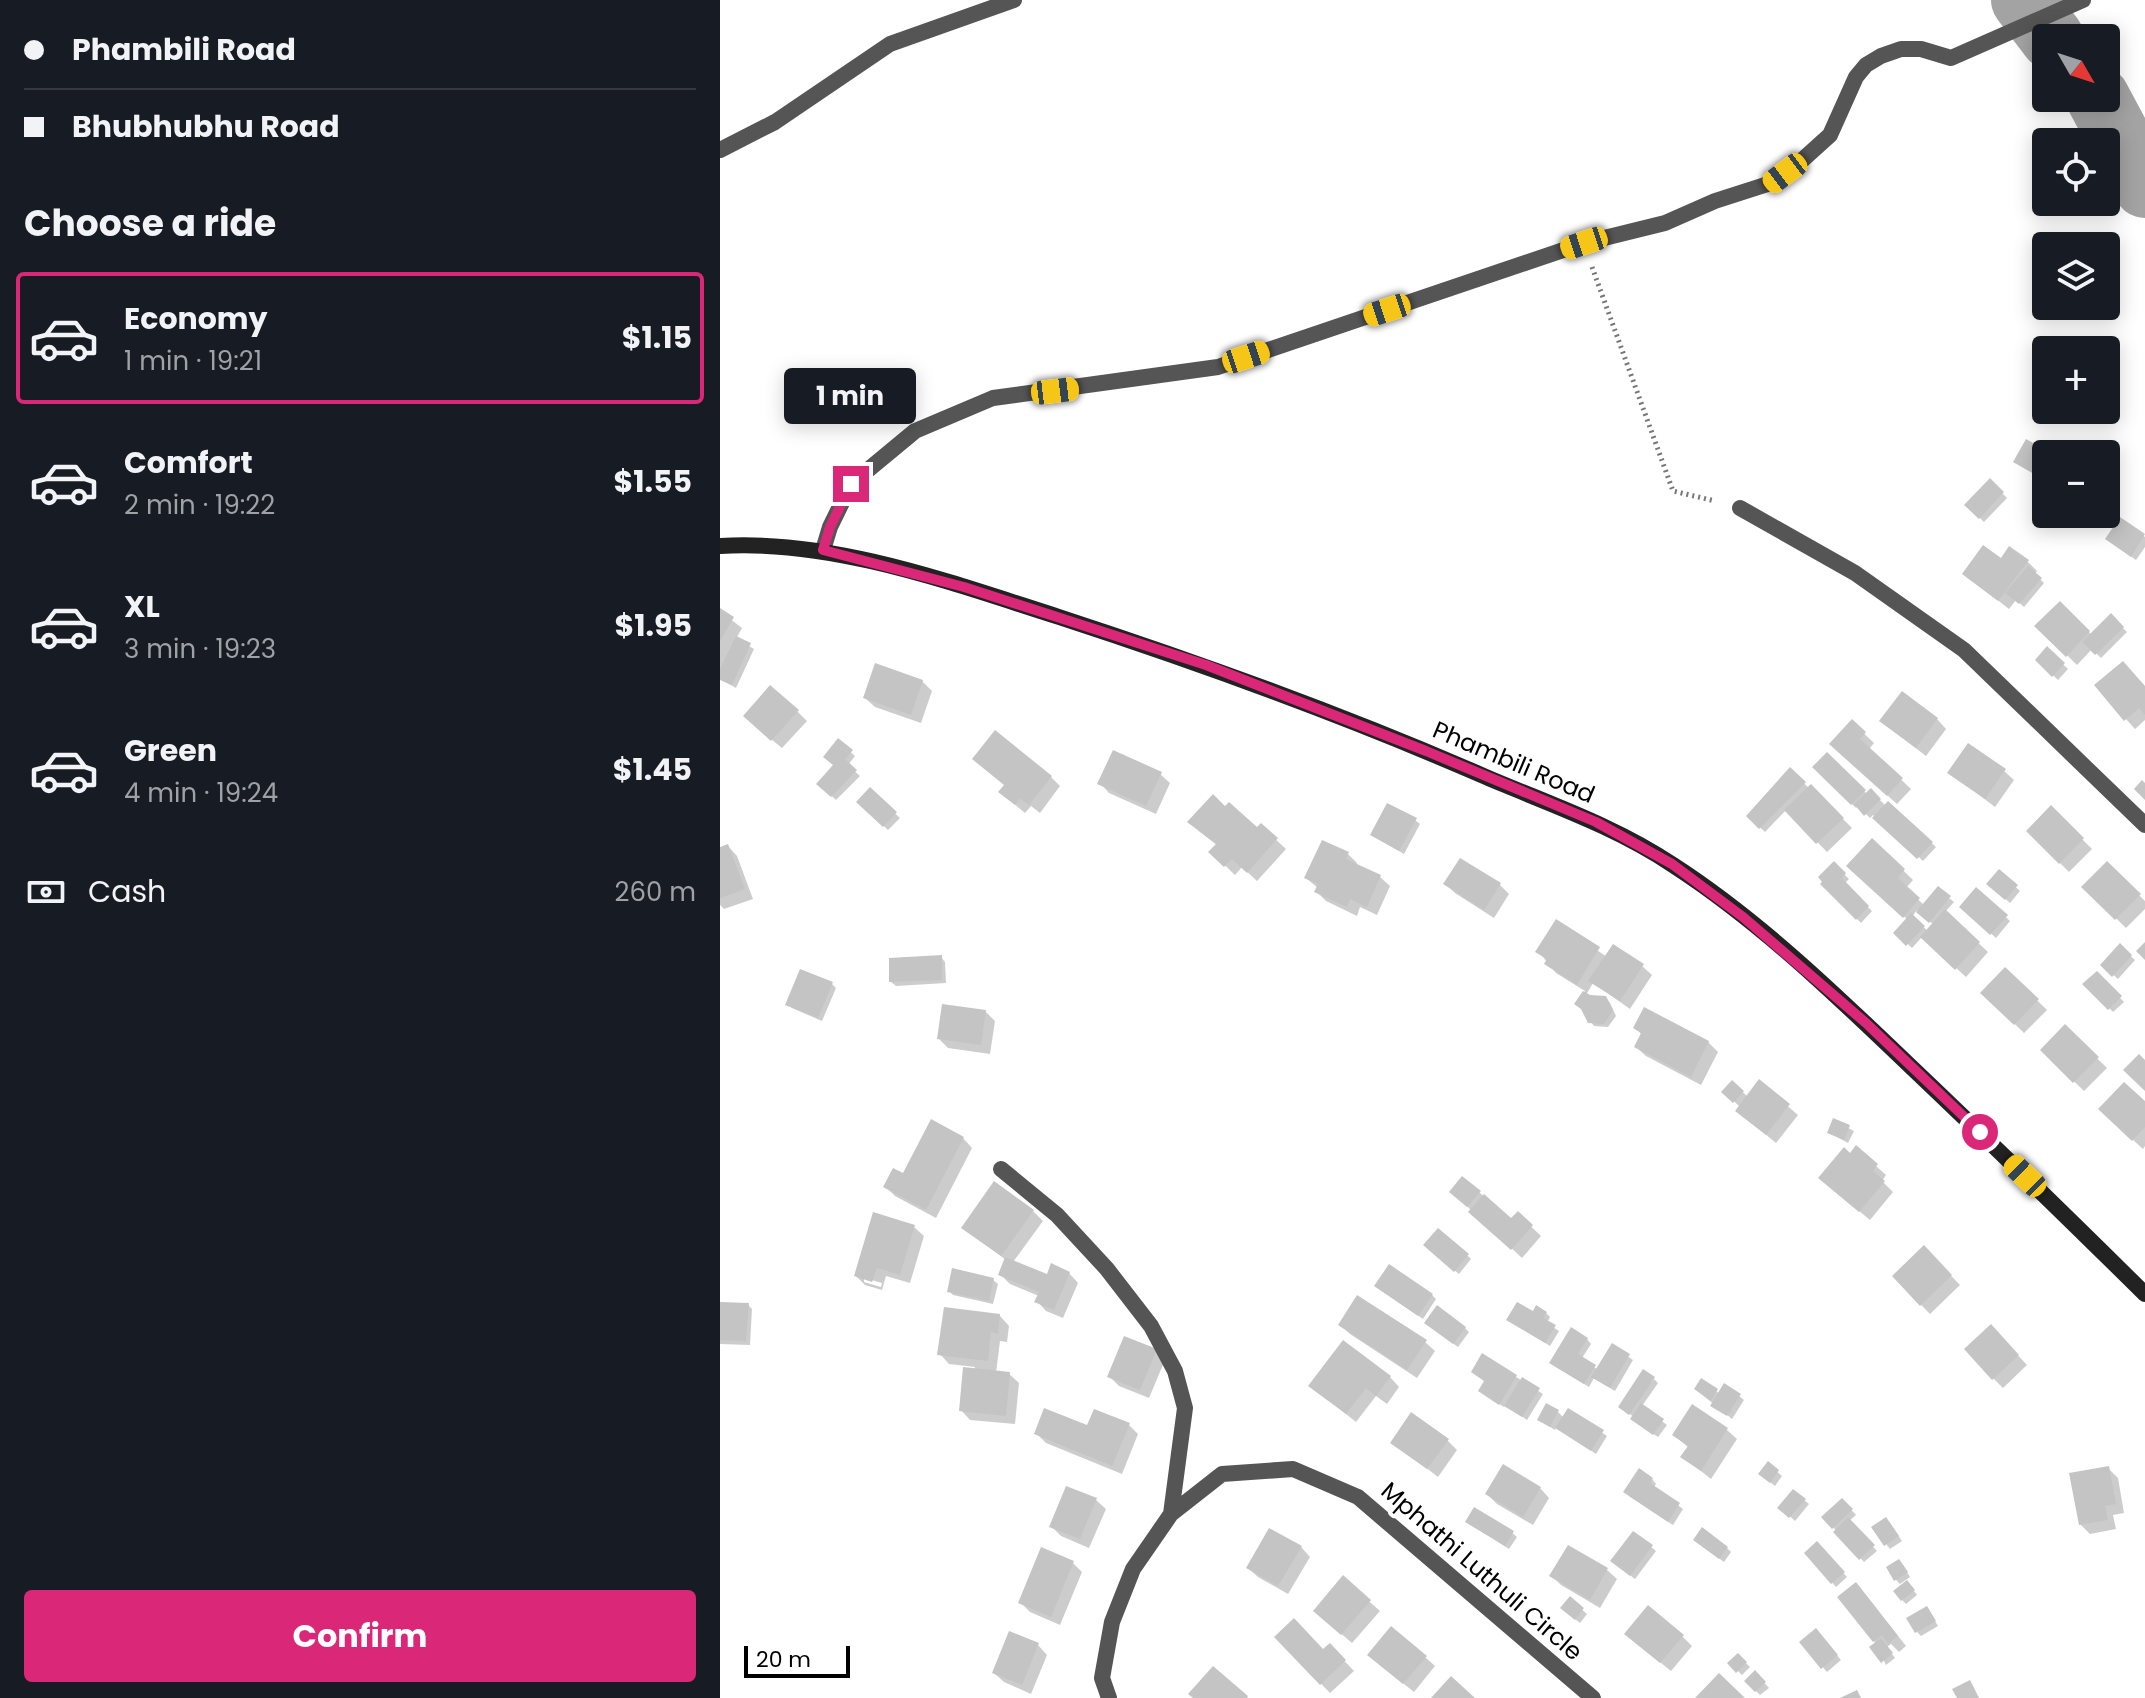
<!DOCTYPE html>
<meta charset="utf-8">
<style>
body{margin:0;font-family:Poppins,sans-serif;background:#20242c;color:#f1f3f6;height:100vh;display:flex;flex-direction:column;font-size:30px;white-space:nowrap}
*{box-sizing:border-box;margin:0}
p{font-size:26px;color:#9ea1a6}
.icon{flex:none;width:44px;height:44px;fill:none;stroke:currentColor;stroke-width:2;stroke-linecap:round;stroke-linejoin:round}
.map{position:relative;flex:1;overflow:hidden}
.drawer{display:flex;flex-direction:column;background:#171b24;width:720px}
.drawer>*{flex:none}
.guide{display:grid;align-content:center;height:176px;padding:0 24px;background:#171b24}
.needle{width:52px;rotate:129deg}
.buttons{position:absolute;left:1312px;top:24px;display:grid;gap:16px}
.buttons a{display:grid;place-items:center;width:88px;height:88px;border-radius:8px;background:#171b24;box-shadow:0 4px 20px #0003;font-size:40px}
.scale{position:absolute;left:24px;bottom:20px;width:106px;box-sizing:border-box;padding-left:8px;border:4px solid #000;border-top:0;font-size:22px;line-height:28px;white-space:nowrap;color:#000;-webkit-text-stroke:6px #fff;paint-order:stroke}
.end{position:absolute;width:36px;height:36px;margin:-18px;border:10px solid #db2777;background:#fff;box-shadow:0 0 0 4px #fff}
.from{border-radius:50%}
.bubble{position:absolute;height:56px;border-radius:8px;background:#171b24;box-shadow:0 4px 20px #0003;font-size:26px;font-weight:700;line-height:56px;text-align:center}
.car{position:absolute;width:24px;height:48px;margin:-24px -12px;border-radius:10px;box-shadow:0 0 6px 2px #0007;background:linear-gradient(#f5c518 24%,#345 0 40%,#f5c518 0 76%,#345 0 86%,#f5c518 0)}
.guide b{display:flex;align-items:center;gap:28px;height:76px;font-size:30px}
.guide b+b{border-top:2px solid #363941}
.guide i{width:20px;height:20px;background:#f1f3f6}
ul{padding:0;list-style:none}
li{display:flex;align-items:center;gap:24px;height:132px;margin:0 16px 12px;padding:0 8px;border:4px solid transparent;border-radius:8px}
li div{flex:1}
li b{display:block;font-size:30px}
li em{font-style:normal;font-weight:700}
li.current{border-color:#db2777}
li>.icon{width:72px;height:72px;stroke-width:1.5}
h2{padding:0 24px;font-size:36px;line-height:96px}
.pay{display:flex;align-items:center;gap:20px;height:88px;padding:0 24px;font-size:30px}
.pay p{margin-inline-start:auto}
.action{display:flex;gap:16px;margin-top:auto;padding:16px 24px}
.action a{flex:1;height:92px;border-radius:8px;background:#db2777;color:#fff;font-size:32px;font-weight:700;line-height:92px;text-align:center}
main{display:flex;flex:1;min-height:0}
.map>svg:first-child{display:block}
.shadow{fill:#0003;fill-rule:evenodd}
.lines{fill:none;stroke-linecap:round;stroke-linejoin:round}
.river{stroke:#a3a3a3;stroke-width:64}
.building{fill:#c4c4c4}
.path{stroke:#777;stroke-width:5;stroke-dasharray:2 4;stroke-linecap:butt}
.street{stroke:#555;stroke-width:16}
.secondary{stroke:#222;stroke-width:16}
.route{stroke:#db2777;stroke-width:10}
.labels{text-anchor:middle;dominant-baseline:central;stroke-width:8;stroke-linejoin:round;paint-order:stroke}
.street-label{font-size:24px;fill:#000;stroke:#fff}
</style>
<main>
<section class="drawer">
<div class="guide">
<b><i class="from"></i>Phambili Road</b>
<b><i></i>Bhubhubhu Road</b>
</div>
<h2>Choose a ride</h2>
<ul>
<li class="current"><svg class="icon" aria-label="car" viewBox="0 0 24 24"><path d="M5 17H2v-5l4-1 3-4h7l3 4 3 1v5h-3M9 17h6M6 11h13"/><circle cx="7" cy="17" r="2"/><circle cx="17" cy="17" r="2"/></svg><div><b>Economy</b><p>1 min · 19:21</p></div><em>$1.15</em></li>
<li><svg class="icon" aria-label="car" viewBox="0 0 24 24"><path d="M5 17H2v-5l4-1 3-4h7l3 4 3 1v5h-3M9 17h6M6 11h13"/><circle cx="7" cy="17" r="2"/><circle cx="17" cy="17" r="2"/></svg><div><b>Comfort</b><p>2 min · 19:22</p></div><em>$1.55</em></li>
<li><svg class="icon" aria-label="car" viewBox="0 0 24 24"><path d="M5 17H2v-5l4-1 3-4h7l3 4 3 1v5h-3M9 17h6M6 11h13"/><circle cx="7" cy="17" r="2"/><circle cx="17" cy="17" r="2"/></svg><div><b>XL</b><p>3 min · 19:23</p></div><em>$1.95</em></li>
<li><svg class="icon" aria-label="car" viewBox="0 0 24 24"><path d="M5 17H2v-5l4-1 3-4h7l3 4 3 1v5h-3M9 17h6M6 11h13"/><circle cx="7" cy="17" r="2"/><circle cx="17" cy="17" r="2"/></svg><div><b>Green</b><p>4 min · 19:24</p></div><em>$1.45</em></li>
</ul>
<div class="pay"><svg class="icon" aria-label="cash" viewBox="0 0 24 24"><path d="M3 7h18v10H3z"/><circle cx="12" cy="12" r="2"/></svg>Cash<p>260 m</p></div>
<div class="action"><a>Confirm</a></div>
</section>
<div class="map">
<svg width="1425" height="1698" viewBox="0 0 1425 1698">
<rect width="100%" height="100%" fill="#fff"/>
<!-- shadow -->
<path class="shadow" d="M1270,481l17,17 -23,24 -17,-17z
M1351,514h29l-9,13z
M1401,520l24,17v10l-9,13 -24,-17z
M1307,561l10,10 -2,3 9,9 -20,24 -8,-7 -7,9 -45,-35z
M1340,603l32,32 19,-19 16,16 -26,26 -9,-9 -15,16 -40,-39z
M0,611l22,17 -6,11 18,10 -18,39 -16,-9z
M1327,649l21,20 -10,11 -21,-20z
M202,681l10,10 -11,32 -46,-16 -10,-9z
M1425,687v33l-10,9 -9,-10z
M77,711l10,10 -25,27 -27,-22z
M1217,719l9,10 -20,27 -34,-26z
M1132,722l22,21 -5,6 42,40 -14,15 -56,-50z
M118,741l17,15 -7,9 12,11 -24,24 -17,-16 17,-18z
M1107,755l40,39 4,-3 15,15 2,-2 48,43 -13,14 -50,-46 -3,3 -12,-12 -2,2 -42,-41z
M1070,770l19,18 2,-1 41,41 -25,24 -41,-42 -21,22 -17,-16z
M1284,771l10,9 -19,27 -46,-35z
M440,774l10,9 -14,31 -47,-21 -9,-10z
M331,777l9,9 -20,27 -9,-7 -6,7 -25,-21z
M150,790l30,28 -12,12 -29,-28z
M1331,808l41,41 -23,23 -41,-41z
M695,820l5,4 -16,30 -32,-19z
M541,826l25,23 -29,32 -15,-14 -7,8 -24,-23 6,-7 -18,-14 59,-1z
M1152,840l41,40 -7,8 18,17 25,-7 5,4 -9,10 43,40 -22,25 -44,-40 -10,11 -12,-11 8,-17 -50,-45zM1197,910l17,15 -6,6 -16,-14z
M8,846l9,10 16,43 -29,10 -4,-4v-56z
M628,854l9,9 -1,3 24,11 10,9 -13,29 -17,-8 -3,9 -31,-15 -9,-9 1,-4 -12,-10z
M1114,864l15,15 -5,5 28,27 -11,12 -38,-39z
M1387,864l38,37v8l-19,19 -42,-41z
M1279,872l21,19 -10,12 -21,-19z
M726,884l54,1 9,9 -15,24 -39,-25z
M1257,890l33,31 -14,17 -34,-31z
M836,922l51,35 35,9 10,9 -22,34 -37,-26 -7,12 19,3 5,5 6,13 -8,11 -14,-1 -4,-5 -6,-11 -7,-6 8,-13 -29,-18 -18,-22z
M1400,946l15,14 -17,19 -16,-14z
M221,957l4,5 1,21 -50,3 -5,-4z
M1285,969l42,41 -23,23 -41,-40z
M1377,974l27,28 -11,10 -28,-28z
M112,984l4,4 -14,33 -30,-13 -4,-4z
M265,1011l10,10 -5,33 -42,-6 -9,-9z
M1345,1027l42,41 -23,23 -42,-41z
M916,1028l72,14 10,10 -17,33 -55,-29 -10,-9 6,-12z
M1012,1082l16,15 12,-15 38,33 -22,28 -39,-32 3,-4 -16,-15z
M1425,1104v42l-2,3 -33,-30z
M1115,1121l19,10 -6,12 -18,-10z
M243,1138l9,10 -36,70 -41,-22 -9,-9z
M1136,1148l30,27 -4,6 11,11 -23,28 -40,-33z
M759,1192l32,29 7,-7 23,22 -19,22 -66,-62z
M313,1211l10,10 -30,41 35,15 21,-4 9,10 -15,35 -17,-7 -9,-10 2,-5 -29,-12 -10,-10 6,-14 -42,-32z
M194,1227l10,9 -14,47 -24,-7 -4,14 -17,-5 -9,-9zM144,1278l18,5 -1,4 -17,-5z
M1204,1248l36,37 -30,29 -36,-37z
M709,1249l38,6 4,4 -12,15z
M273,1280l5,4 -5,20 -40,-9 -4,-4z
M661,1290l51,5 4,4 -13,20z
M0,1304l28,1 4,4 -2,36 -30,-1z
M826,1313l4,4 -3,6 12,8 -9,15 -42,-26z
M280,1316l9,10 -2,16 -7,-1 -4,32 13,1 10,9 -4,41 -45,-4 -9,-10 14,-43 -26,-3 -9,-10z
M620,1325l85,17 10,9 -18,27 -67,-44z
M711,1327l34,1 4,4 -11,15z
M1280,1336l27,29 -24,23 -10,-10z
M867,1339l4,5 -9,14 16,12 15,-24 20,14 -18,31 -21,-13 -5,9 -33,-20z
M436,1351l9,9 -16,38 -30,-12 -9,-9z
M763,1356l60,38 -16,26 -22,-15 -1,2 -19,-12z
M670,1377l9,10 -12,17 -11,-8 -20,26 -45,-36z
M934,1379l4,4 -16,23 25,19 -9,12 -21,-14 -3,-6 -10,-7z
M996,1391l4,3 19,2 5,4 -12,19 -32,-26z
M972,1407l35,23 10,9 -26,40 -28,-22 6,-9 -15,-13z
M849,1410l38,26 -11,18 -40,-27 -1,3 -16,-10 19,-8 6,6z
M409,1425l9,9 -16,40 -76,-31 -10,-10z
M727,1440l10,10 -19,27 -45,-35z
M1048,1464l14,12 -7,10 -10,-8z
M1388,1468l10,10 6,35 -11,2 3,14 -26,5 -10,-10z
M932,1479l4,5 -2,3 29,22 -10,16 -44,-29z
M820,1488l9,10 -16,27 -36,-21 -10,-10z
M376,1500l10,9 -17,39 -28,-12 -10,-10z
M1084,1500l5,4 -14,17 -15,-14z
M1122,1500l14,15 -7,6 28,30 -13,11 -40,-45z
M747,1522l45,11 5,4 -8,12z
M1170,1523l12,18 -12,8 -17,-22z
M914,1533l22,18 -21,28 -18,-14z
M980,1544l27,4 4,4 -7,10z
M1097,1544l30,33 -11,10 -30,-34z
M581,1547l9,10 -22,37 -30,-17 -10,-9z
M849,1547l38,23 10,9 -17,29 -39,-23 -9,-9z
M353,1563l9,9 -22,53 -30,-13 -10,-10z
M1183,1565l7,12 -10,7 -5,-5z
M623,1578l37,33 -28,32 -27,-23z
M1191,1587l6,8 -11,9 -4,-4z
M1145,1594l41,52 -7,6 -8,-8 -4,3 8,11 -9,7 -12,-24z
M850,1599l17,15 -7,9 -14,-11z
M1210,1613l8,13 -17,10 -4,-4z
M1100,1635l21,25 -14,12 -25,-30z
M962,1636l10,10 -21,25 -35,-28z
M556,1637l47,15 7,-6 24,25 -24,22z
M318,1645l9,10 -16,39 -27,-12 -10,-9z
M1018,1655l12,12 -8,8 -12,-12z
M705,1657l10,9 -21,26 -35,-28z
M1035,1673l14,15 -9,7 -14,-14z"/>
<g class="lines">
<!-- river -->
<path class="river" d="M1303,0l29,38
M1378,98l47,88"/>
</g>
<!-- building -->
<path class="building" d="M1306,439l26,15h-6v27l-33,-19z
M1270,478l14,14 -25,27 -15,-14z
M1400,517l25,17 -14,23 -26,-18z
M1263,545l18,13 8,-12 20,14 -31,41 -36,-27z
M1308,566l14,12 -23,26 -14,-11z
M1340,601l30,30 -24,26 -32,-31z
M0,608l14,9 -14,24z
M1391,613l13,14 -29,28 -13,-13z
M16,636l15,7 -19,42 -12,-5v-11z
M1327,646l18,17 -13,14 -17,-17z
M1403,661l22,25v29l-6,-7 -15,13 -30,-36z
M155,663l48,17 -12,35 -48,-17z
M50,685l29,25 -28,31 -28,-25z
M1182,691l36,27 -22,30 -37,-27z
M1132,719l14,13 -6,7 43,39 -16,18 -58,-52z
M275,730l57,46 -23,29 -9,-7 -5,7 -17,-13 6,-7 -32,-26z
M118,738l15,12 -8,9 12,11 -26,27 -15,-13 17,-19 -10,-8z
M1248,743l38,26 -21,30 -38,-26z
M393,750l49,22 -16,34 -49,-22z
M1107,752l39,38 -15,15 -39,-38z
M1070,767l16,15 -47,47 -13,-13z
M1422,780l3,3v17l-11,-11z
M1091,784l33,34 -28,26 -32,-34z
M150,787l27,25 -14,15 -27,-25z
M1151,788l10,11 -17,17 -10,-12z
M493,794l12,12 4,-4 28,25 4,-4 17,15 -31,35 -15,-14 -8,8 -16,-15 8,-8 -29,-22z
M1168,801l45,41 -16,17 -45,-41z
M667,803l30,15 -18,33 -29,-16z
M1331,805l33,33 -25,26 -33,-33z
M1152,838l33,31 -7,9 22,20 -17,20 -57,-52z
M602,840l27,12 -3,7 35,16 -14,32 -17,-8 -3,8 -33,-15 4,-8 -14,-6z
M8,844l17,45 -25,9v-51z
M740,858l41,25 -17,27 -41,-26z
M1114,861l12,12 -4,5 27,28 -13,14 -36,-36 2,-2 -4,-5z
M1387,861l34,33 -26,26 -34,-33z
M1279,869l19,16 -13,15 -19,-16z
M1218,886l13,10 -22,27 -13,-11z
M1256,887l32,28 -18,20 -31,-28z
M1225,909l35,33 -25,28 -35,-33z
M1191,913l14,13 -19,20 -13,-13z
M836,919l44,28 -23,38 -33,-21 3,-5 -12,-7z
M1425,942v18l-9,-9z
M1400,943l12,12 -20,22 -12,-12z
M893,944l31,20 -24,37 -32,-20z
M222,955v25l-53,2v-24z
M1285,967l34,32 -25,26 -34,-32z
M80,969l33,13 -15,36 -33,-13z
M1377,971l25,25 -14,14 -26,-26z
M863,991l7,4 16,1 7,14 -9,14 -16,-1 -7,-14 -7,-5z
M222,1004l44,6 -5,35 -44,-6z
M924,1007l65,34 -18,36 -57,-30 7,-14 -8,-5z
M1345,1024l34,33 -26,26 -33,-33z
M1419,1054l6,6v31l-22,-21z
M1039,1079l31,25 -24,31 -31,-24z
M1012,1080l12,11 -11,12 -12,-11z
M1404,1082l21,19v26l-13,14 -34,-32z
M1113,1118l17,7 -6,15 -17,-7z
M211,1119l33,18 -38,73 -43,-23 10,-19 10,5z
M1136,1145l22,19 -5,7 12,10 -26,31 -41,-34 26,-31 6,6z
M742,1176l19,15 -14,16 -18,-15z
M274,1181l40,29 -33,46 -40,-28z
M764,1194l27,24 7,-7 15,14 -22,25 -43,-38z
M153,1212l42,13 -15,50 -23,-7 -5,14 -18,-6z
M718,1228l31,26 -15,18 -31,-27z
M1204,1245l28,30 -32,31 -28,-30z
M285,1257l42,17 4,-11 19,9 -16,38 -20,-8 5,-10 -41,-17z
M669,1264l44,30 -15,22 -44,-30z
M232,1268l42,10 -5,23 -42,-9z
M637,1295l70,45 -20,30 -69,-45z
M0,1302l29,1 -3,38 -26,-1z
M797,1302l16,9 3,-6 11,7 -4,6 13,7 -11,18 -39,-23z
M717,1305l29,22 -13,17 -29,-21z
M224,1307l56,7 -2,20 -7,-2 -3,29 -51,-6z
M1271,1324l28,31 -27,25 -28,-31z
M851,1327l17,11 -10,16 18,11 -12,19 -35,-21z
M404,1336l33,13 -17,41 -33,-13z
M623,1340l48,36 -15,20 -10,-8 -20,26 -38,-28z
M892,1343l18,11 -20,34 -19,-11z
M762,1353l35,22 -18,30 -21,-14 6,-10 -13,-9z
M243,1367l47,5 -4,44 -47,-5z
M923,1369l12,8 -26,38 -11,-8z
M802,1377l18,11 -18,29 -18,-11z
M981,1378l17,11 -7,12 -17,-12z
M1004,1383l17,11 -14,22 -17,-10z
M826,1403l13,7 -9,17 -13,-7z
M921,1403l23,16 -11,16 -23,-16z
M972,1404l36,24 -27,43 -21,-14 8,-11 -16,-11z
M324,1408l43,17 7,-16 36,14 -18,43 -78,-32z
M848,1408l36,22 -13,21 -36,-23z
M691,1412l38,27 -22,30 -37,-26z
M1048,1461l11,9 -9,13 -12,-9z
M783,1464l38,23 -18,30 -38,-23z
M1389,1466l7,38 -11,2 3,14 -29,5 -10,-52z
M919,1468l14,10 -3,5 30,20 -12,19 -45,-30z
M346,1486l31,12 -17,41 -31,-12z
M1073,1489l13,10 -17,19 -12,-10z
M1122,1498l11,11 -21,20 -11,-12z
M754,1507l40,24 -9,15 -40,-24z
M1128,1517l27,28 -16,15 -26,-28z
M1166,1517l13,19 -15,10 -13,-19z
M982,1527l26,20 -9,12 -26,-19z
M549,1528l33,18 -24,40 -32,-18z
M913,1531l20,14 -23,31 -20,-15z
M1097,1541l28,31 -14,12 -27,-31z
M848,1545l40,23 -18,32 -41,-24z
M321,1547l33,14 -23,56 -33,-14z
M1179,1559l9,13 -14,9 -8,-14z
M623,1575l28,25 -30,35 -28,-24z
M1187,1580l8,10 -14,11 -8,-10z
M1136,1582l42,54 -10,8 -6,-9 -9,7 -36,-45z
M850,1596l14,12 -9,12 -15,-12z
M928,1605l36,30 -24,28 -36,-29z
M1207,1606l9,15 -21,12 -9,-15z
M574,1618l29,31 7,-6 16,17 -26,25 -46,-48z
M671,1626l36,30 -24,28 -36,-29z
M1096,1628l22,27 -17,14 -22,-27z
M289,1631l30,12 -17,42 -30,-12z
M1161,1638l12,15 -12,10 -12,-16z
M1018,1653l9,9 -11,11 -9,-10z
M493,1666l35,30 -1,2h-54l-5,-4z
M1035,1670l11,12 -11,10 -11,-11z
M999,1673l26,25h-50z
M731,1676l24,22h-44z
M1250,1680l9,18h-22l-5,-9z
M1137,1690l4,8h-21z"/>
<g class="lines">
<!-- path -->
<path class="path" d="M872,267l81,224 42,10"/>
<!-- street -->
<path class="street" d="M0,150l55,-28 115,-78 124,-44
M1020,508l115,65 109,77 181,175
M103,550l7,-23 21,-43 64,-53 78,-33 225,-31 366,-124 81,-20 50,-22 56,-18 28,-20 31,-28 26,-58 10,-12 15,-9 20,-7h20l30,9 132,-58
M281,1169l56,46 50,54 44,57 24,45 10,37 -14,106
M389,1698l-7,-20 10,-56 21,-53 38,-55 51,-40 71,-5 65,28 235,201"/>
<!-- secondary -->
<path class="secondary" d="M0,546c113,-7 232,37 339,71 144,47 287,99 427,160 63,27 129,49 187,88 85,55 161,128 234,198 80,76 159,153 238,231"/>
</g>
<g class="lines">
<!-- route -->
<path class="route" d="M131,484l-21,43 -7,23 141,37 242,78 220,86 170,71 76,42 71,53 123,106 114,109"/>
</g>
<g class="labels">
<!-- street labels -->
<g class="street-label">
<text transform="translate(794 762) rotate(23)">Phambili Road</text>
<text transform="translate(762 1571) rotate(41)">Mphathi Luthuli Circle</text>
</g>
</g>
</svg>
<div class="buttons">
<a><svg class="needle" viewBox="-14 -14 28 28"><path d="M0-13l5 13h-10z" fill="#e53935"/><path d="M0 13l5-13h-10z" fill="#9ea1a6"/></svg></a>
<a><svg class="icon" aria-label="locate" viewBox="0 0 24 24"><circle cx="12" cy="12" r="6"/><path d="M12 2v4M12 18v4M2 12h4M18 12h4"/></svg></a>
<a><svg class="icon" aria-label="layers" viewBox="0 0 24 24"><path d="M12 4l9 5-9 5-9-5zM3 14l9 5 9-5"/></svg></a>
<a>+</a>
<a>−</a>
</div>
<div class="scale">20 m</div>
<i class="end from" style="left:1260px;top:1132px"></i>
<i class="end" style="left:131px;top:484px"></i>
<div class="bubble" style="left:64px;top:368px;width:132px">1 min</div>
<i class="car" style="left:1065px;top:173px;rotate:233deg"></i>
<i class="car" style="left:864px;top:243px;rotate:252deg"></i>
<i class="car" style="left:667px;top:310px;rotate:252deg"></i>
<i class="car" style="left:526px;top:357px;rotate:72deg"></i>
<i class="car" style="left:335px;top:391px;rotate:83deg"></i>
<i class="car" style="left:1305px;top:1176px;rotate:314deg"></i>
</div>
</main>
